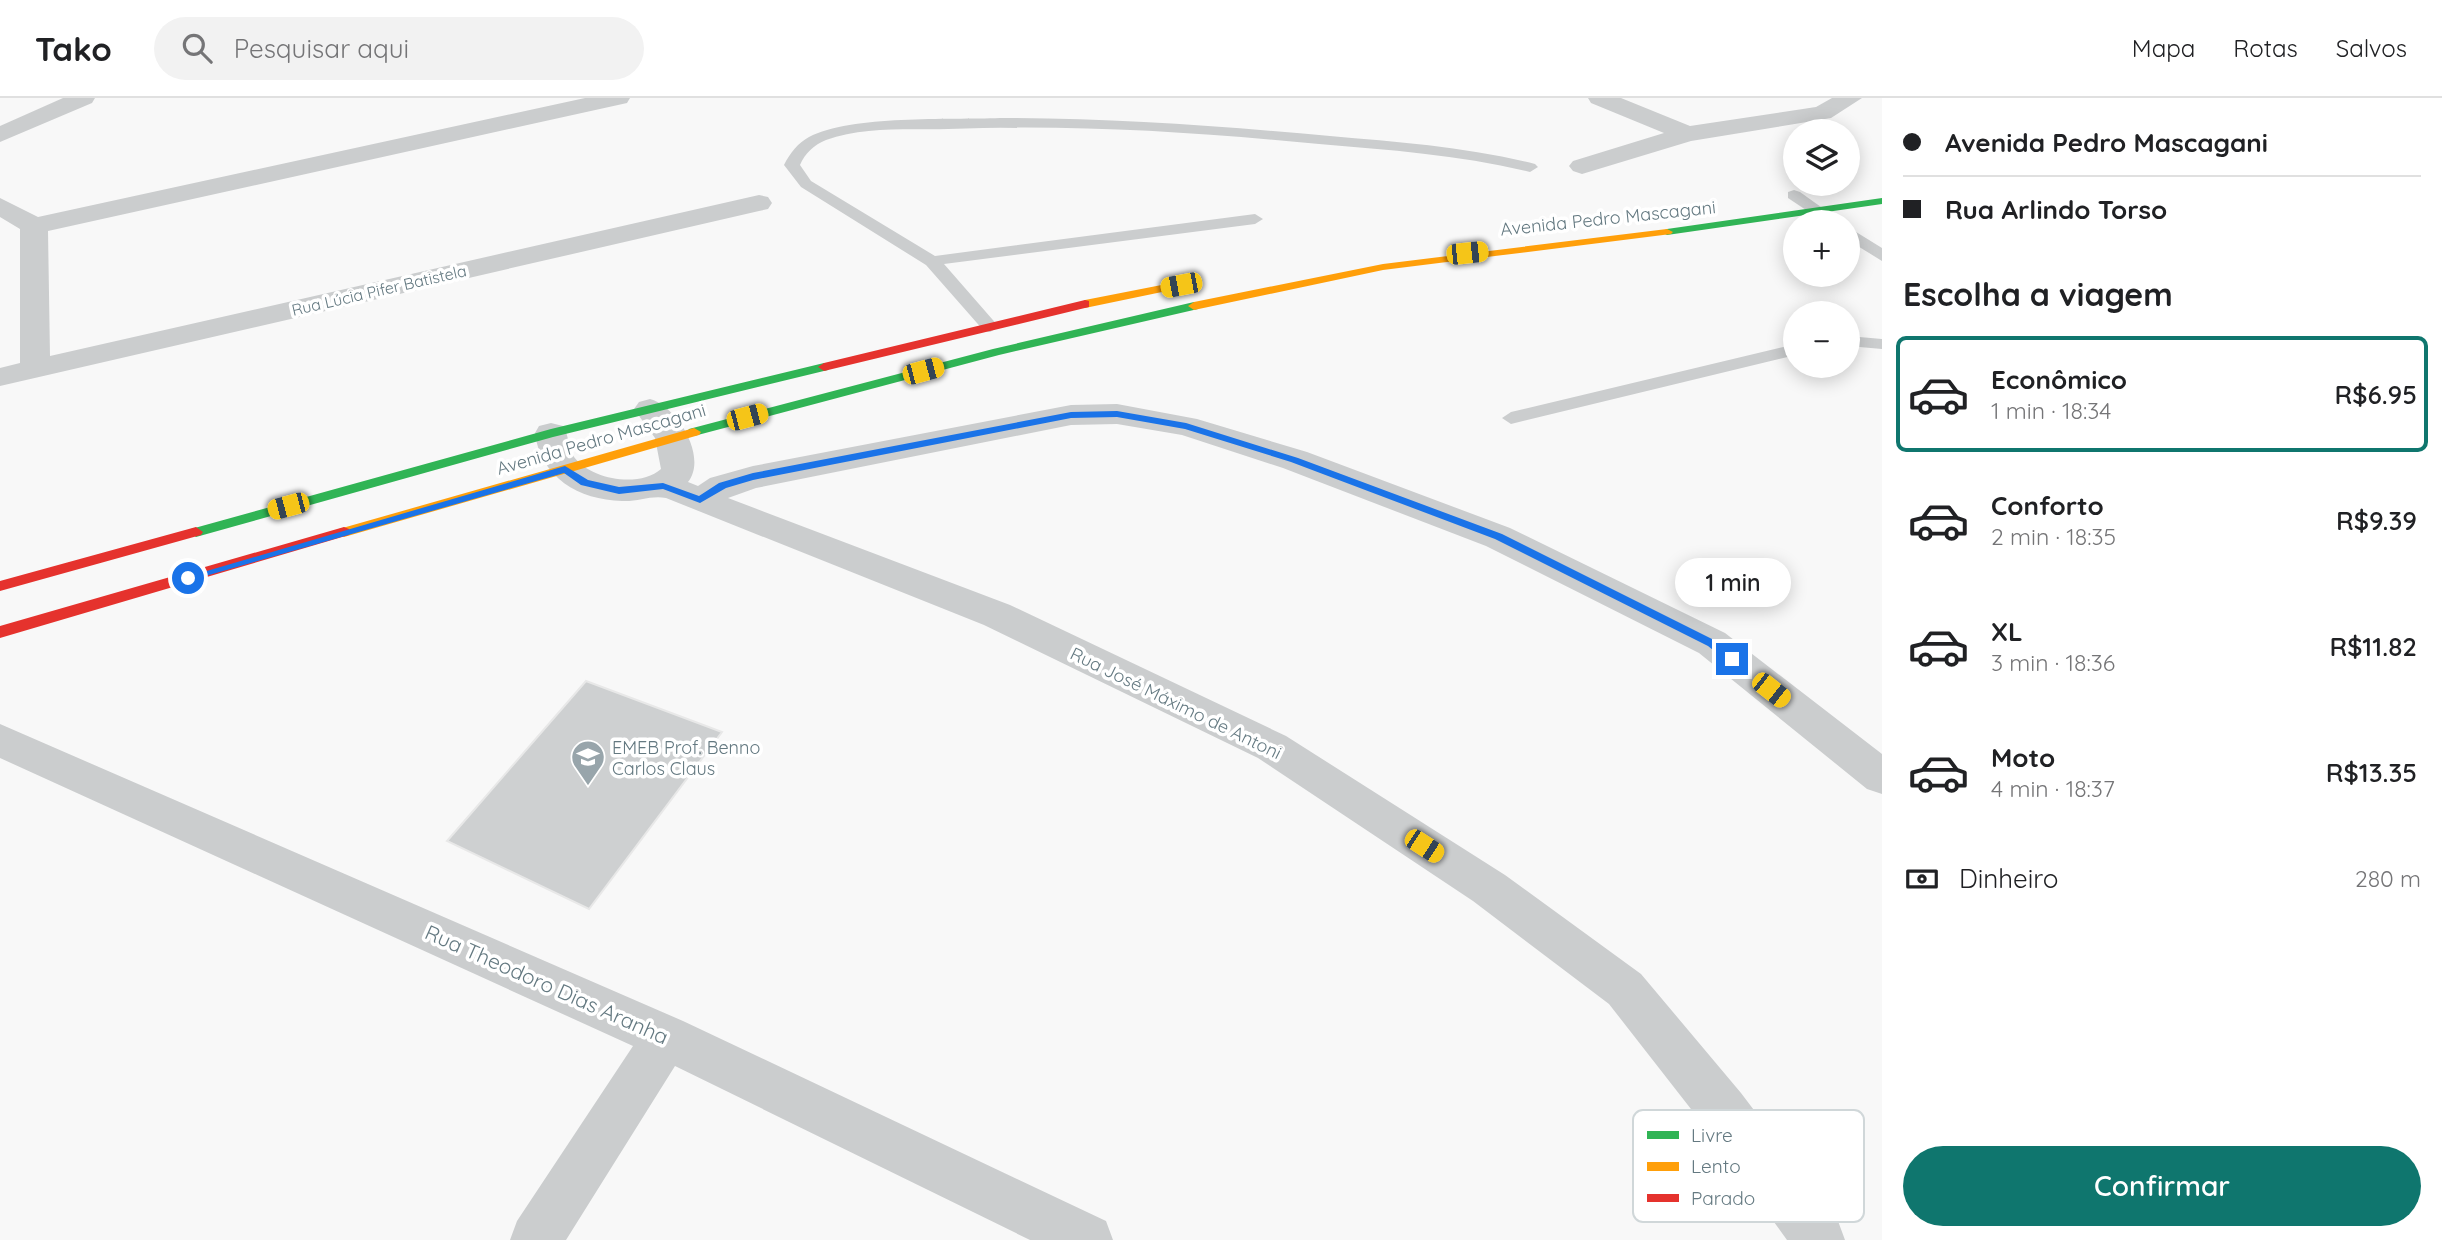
<!DOCTYPE html>
<html lang="pt">
<meta charset="utf-8">
<style>
body{margin:0;font-family:Quicksand,sans-serif;background:#f2f2f2;color:#202124;height:100vh;display:flex;flex-direction:column;font-size:26px;white-space:nowrap}
*{box-sizing:border-box;margin:0}
p{font-size:23px;color:#757577}
.icon{flex:none;width:38px;height:38px;fill:none;stroke:currentColor;stroke-width:2;stroke-linecap:round;stroke-linejoin:round}
.map{position:relative;flex:1;overflow:hidden}
.drawer{display:flex;flex-direction:column;background:#fff;width:560px}
.drawer>*{flex:none}
.guide{display:grid;align-content:center;height:154px;padding:0 21px;background:#fff}
.buttons{position:absolute;left:1783px;top:21px;display:grid;gap:14px}
.buttons a{display:grid;place-items:center;width:77px;height:77px;border-radius:50%;background:#fff;box-shadow:0 4px 18px #0003;font-size:35px}
.end{position:absolute;width:32px;height:32px;margin:-16px;border:9px solid #1a73e8;background:#fff;box-shadow:0 0 0 4px #fff}
.from{border-radius:50%}
.bubble{position:absolute;height:49px;border-radius:24px;background:#fff;box-shadow:0 4px 18px #0003;font-size:23px;font-weight:600;line-height:49px;text-align:center}
.car{position:absolute;width:21px;height:42px;margin:-21px -10px;border-radius:9px;box-shadow:0 0 5px 2px #0007;background:linear-gradient(#f5c518 24%,#345 0 40%,#f5c518 0 76%,#345 0 86%,#f5c518 0)}
.guide b{display:flex;align-items:center;gap:24px;height:66px;font-size:26px}
.guide b+b{border-top:2px solid #e0e0e0}
.guide i{width:18px;height:18px;background:#202124}
ul{padding:0;list-style:none}
li{display:flex;align-items:center;gap:21px;height:116px;margin:0 14px 10px;padding:0 7px;border:4px solid transparent;border-radius:10px}
li div{flex:1}
li b{display:block;font-size:26px}
li em{font-style:normal;font-weight:600}
li.current{border-color:#0f766e}
li>.icon{width:63px;height:63px;stroke-width:1.5}
h2{padding:0 21px;font-size:32px;line-height:84px}
.pay{display:flex;align-items:center;gap:18px;height:77px;padding:0 21px;font-size:26px}
.pay p{margin-inline-start:auto}
.cta{display:flex;gap:14px;margin-top:auto;padding:14px 21px}
.cta a{flex:1;height:80px;border-radius:42px;background:#0f766e;color:#fff;font-size:28px;font-weight:600;line-height:80px;text-align:center}
header{display:flex;align-items:center;gap:42px;box-sizing:border-box;height:98px;padding:0 35px;background:#fff;border-bottom:2px solid #e0e0e0}
header strong{font-size:33px}
nav{display:flex;gap:38px;margin-inline-start:auto;font-size:24px}
.search{width:490px;height:63px;background:#f2f2f2;display:flex;align-items:center;gap:18px;box-sizing:border-box;padding:0 24px;border-radius:38px;color:#757577;font-size:26px}
main{display:flex;flex:1;min-height:0}
.map>svg:first-child{display:block}
.building{fill:#ced0d1;stroke:#e8e8e8;stroke-width:2}
.lines{fill:none;stroke-linecap:round;stroke-linejoin:round}
.lane{fill:#cbcdce;fill-rule:evenodd}
.street{fill:#cbcdce;fill-rule:evenodd}
.fast{fill:#30b455;fill-rule:evenodd}
.slow{fill:#ff9f0a;fill-rule:evenodd}
.jam{fill:#e5322d;fill-rule:evenodd}
.route{fill:#1a73e8}
.labels{text-anchor:middle;dominant-baseline:central;stroke-width:7;stroke-linejoin:round;paint-order:stroke}
.far-street-label{font-size:16px;fill:#647981;stroke:#fff}
.street-label{font-size:18px;fill:#647981;stroke:#fff}
.poi-label{font-size:18px;fill:#647981;stroke:#fff;text-anchor:start}
.near-street-label{font-size:21px;fill:#647981;stroke:#fff}
.key{fill:#fff;stroke:#d0d7d9;stroke-width:2}
.key-label{font-size:19px;fill:#647981}
</style>
<header>
<strong>Tako</strong>
<div class="search"><svg class="icon" aria-label="search" viewBox="0 0 24 24"><circle cx="10" cy="10" r="6"/><path d="M15 15l6 6"/></svg>Pesquisar aqui</div>
<nav><a>Mapa</a><a>Rotas</a><a>Salvos</a></nav>
</header>
<main>
<div class="map">
<svg width="1882" height="1142" viewBox="0 0 1882 1142">
<rect width="100%" height="100%" fill="#f8f8f8"/>
<!-- building -->
<path class="building" d="M586,583l136,51 -133,177 -142,-68z"/>
<g class="lines">
<!-- lane -->
<path class="lane" d="M1000,20c110,0 220,8 330,18 69,6 138,11 205,28l3,3 -8,5c-69,-17 -140,-22 -211,-28 -123,-12 -247,-20 -371,-15 -39,1 -85,-3 -122,11 -12,5 -21,13 -26,25l11,16 124,75 320,-42 8,5 -8,5 -311,40 55,63 -9,5 -6,-1 -58,-66 -125,-78 -17,-22c6,-12 14,-22 25,-28 42,-22 141,-17 191,-19z
M1794,92l6,2 42,30h-18l-36,-24v-6z
M1848,129l34,21v13l-34,-21z
M1848,238l34,3v10l-34,-3z
M1796,246v11l-285,69 -9,-6 9,-6z"/>
<!-- street -->
<path class="street" d="M63,0h32l-3,5 -92,39v-16z
M585,0h45l-3,5 -9,2 -570,126 2,125 709,-161 9,2 4,6 -4,6 -9,2 -759,175v-18l20,-5v-134l-20,-12v-19l38,19z
M1588,0h33l69,28 126,-19 16,-9h30l-31,20 -140,23 -109,33 -9,-3 -4,-5 4,-5 91,-28 -73,-30z
M650,301c27,7 58,58 38,83l10,4 12,-8 43,-12 318,-61 46,-1 80,15 110,33 203,76 215,105 157,121v40l-15,-5 -168,-136 -213,-107 -203,-78 -101,-33 -65,-11 -46,1 -315,63 -28,10 282,107 276,131 219,139 136,99 100,119 97,128 7,19h-58l-82,-113 -96,-123 -136,-103 -215,-143 -274,-133 -318,-127c-15,-3 -29,4 -44,3 -43,-1 -82,-24 -87,-68l4,-7 12,-3 12,3c6,9 5,21 11,31 17,23 66,31 87,12l-6,-31 -21,-29 5,-7z
M0,626l683,297 423,200 7,19h-83l-355,-174 -109,174h-56l7,-19 116,-175 -633,-288z"/>
<!-- fast -->
<path class="fast" d="M1882,100v6l-215,31 -6,-3 6,-3z
M1194,204l6,4 -2,3 -199,46 -305,81 -7,-4 2,-3 304,-80z
M824,265l6,4 -2,3 -275,67 -357,100 -7,-5 2,-3 360,-100z"/>
<!-- slow -->
<path class="slow" d="M1667,131l6,3 -2,2 -288,36 -189,40 -6,-4 6,-4 189,-38z
M1182,183l6,4 -2,2 -101,21 -6,-4 6,-4z
M694,330l7,4 -2,3 -355,102 -7,-5 2,-3z"/>
<!-- jam -->
<path class="jam" d="M1085,202l4,1v6l-265,64 -6,-4 6,-4z
M196,429l7,5 -2,3 -201,56v-10z
M344,429l5,2 2,3 -2,3 -349,103v-12z"/>
</g>
<!-- route -->
<path class="route" d="M1117,313l69,12 112,35 204,76 214,107 21,18 -9,3 -20,-16 -213,-107 -204,-77 -106,-33 -68,-12 -46,1 -318,62 -27,8 -26,15 -37,-14 -44,5 -38,-9 -17,-12 -376,108 -5,-3 382,-112 23,14 31,7 44,-4 36,13 20,-13 34,-10 318,-61z"/>
<!-- icons -->
<defs>
<g id="school-pin" transform="scale(1.75)"><path d="M0 17L-7.5 6A9.5 9.5 0 1 1 7.5 6Z" fill="#98a5ab" stroke="#fff"/><path d="M0-5L7-2L0 1L-7-2ZM-4 1L0 2.5L4 1V4Q0 6-4 4Z" fill="#fff"/></g>
</defs>
<g fill-rule="evenodd">
<use href="#school-pin" x="588" y="659"/>
</g>
<g class="labels">
<!-- far-street labels -->
<g class="far-street-label">
<text transform="translate(379 192) rotate(-13)">Rua Lúcia Pifer Batistela</text>
</g>
<!-- street labels -->
<g class="street-label">
<text transform="translate(1608 120) rotate(-6)">Avenida Pedro Mascagani</text>
<text transform="translate(601 341) rotate(-16)">Avenida Pedro Mascagani</text>
<text transform="translate(1176 605) rotate(26)">Rua José Máximo de Antoni</text>
</g>
<!-- poi labels -->
<g class="poi-label">
<text x="612" y="649">EMEB Prof. Benno<tspan x="612" dy="21">Carlos Claus</tspan></text>
</g>
<!-- near-street labels -->
<g class="near-street-label">
<text transform="translate(547 886) rotate(24)">Rua Theodoro Dias Aranha</text>
</g>
</g>
<!-- legend -->
<rect x="1633" y="1012" width="231" height="112" rx="10" class="key"/>
<rect x="1647" y="1033" width="32" height="8" fill="#30b455"/>
<rect x="1647" y="1064" width="32" height="9" fill="#ff9f0a"/>
<rect x="1647" y="1096" width="32" height="8" fill="#e5322d"/>
<g class="key-label">
<text x="1691" y="1044">Livre</text>
<text x="1691" y="1075">Lento</text>
<text x="1691" y="1107">Parado</text>
</g>
</svg>
<div class="buttons">
<a><svg class="icon" aria-label="layers" viewBox="0 0 24 24"><path d="M12 4l9 5-9 5-9-5zM3 14l9 5 9-5"/></svg></a>
<a>+</a>
<a>−</a>
</div>
<i class="end from" style="left:188px;top:480px"></i>
<i class="end" style="left:1732px;top:561px"></i>
<div class="bubble" style="left:1675px;top:460px;width:116px">1 min</div>
<i class="car" style="left:1467px;top:155px;rotate:84deg"></i>
<i class="car" style="left:1181px;top:187px;rotate:259deg"></i>
<i class="car" style="left:923px;top:273px;rotate:75deg"></i>
<i class="car" style="left:747px;top:319px;rotate:75deg"></i>
<i class="car" style="left:288px;top:408px;rotate:255deg"></i>
<i class="car" style="left:1771px;top:592px;rotate:128deg"></i>
<i class="car" style="left:1424px;top:748px;rotate:123deg"></i>
</div>
<section class="drawer">
<div class="guide">
<b><i class="from"></i>Avenida Pedro Mascagani</b>
<b><i></i>Rua Arlindo Torso</b>
</div>
<h2>Escolha a viagem</h2>
<ul>
<li class="current"><svg class="icon" aria-label="car" viewBox="0 0 24 24"><path d="M5 17H2v-5l4-1 3-4h7l3 4 3 1v5h-3M9 17h6M6 11h13"/><circle cx="7" cy="17" r="2"/><circle cx="17" cy="17" r="2"/></svg><div><b>Econômico</b><p>1 min · 18:34</p></div><em>R$6.95</em></li>
<li><svg class="icon" aria-label="car" viewBox="0 0 24 24"><path d="M5 17H2v-5l4-1 3-4h7l3 4 3 1v5h-3M9 17h6M6 11h13"/><circle cx="7" cy="17" r="2"/><circle cx="17" cy="17" r="2"/></svg><div><b>Conforto</b><p>2 min · 18:35</p></div><em>R$9.39</em></li>
<li><svg class="icon" aria-label="car" viewBox="0 0 24 24"><path d="M5 17H2v-5l4-1 3-4h7l3 4 3 1v5h-3M9 17h6M6 11h13"/><circle cx="7" cy="17" r="2"/><circle cx="17" cy="17" r="2"/></svg><div><b>XL</b><p>3 min · 18:36</p></div><em>R$11.82</em></li>
<li><svg class="icon" aria-label="car" viewBox="0 0 24 24"><path d="M5 17H2v-5l4-1 3-4h7l3 4 3 1v5h-3M9 17h6M6 11h13"/><circle cx="7" cy="17" r="2"/><circle cx="17" cy="17" r="2"/></svg><div><b>Moto</b><p>4 min · 18:37</p></div><em>R$13.35</em></li>
</ul>
<div class="pay"><svg class="icon" aria-label="cash" viewBox="0 0 24 24"><path d="M3 7h18v10H3z"/><circle cx="12" cy="12" r="2"/></svg>Dinheiro<p>280 m</p></div>
<div class="cta"><a>Confirmar</a></div>
</section>
</main>
